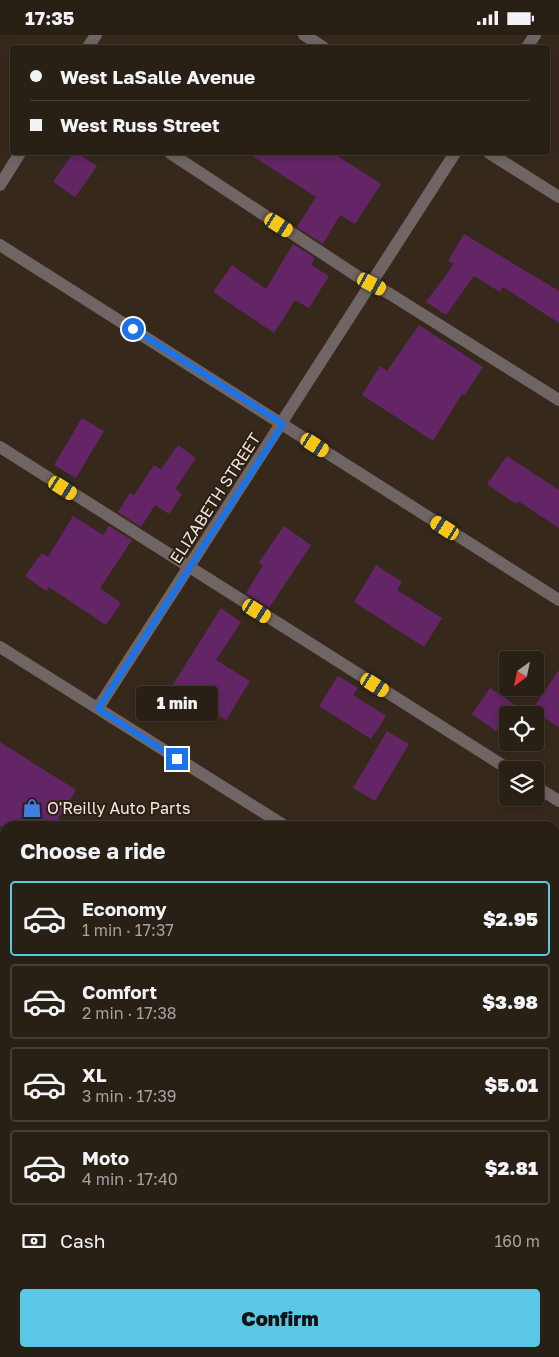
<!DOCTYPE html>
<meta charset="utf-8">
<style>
body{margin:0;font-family:"Golos Text",sans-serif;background:#30271e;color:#f1f3f6;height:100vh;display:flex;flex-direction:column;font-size:19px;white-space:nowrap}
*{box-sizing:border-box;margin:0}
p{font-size:16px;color:#a5a2a0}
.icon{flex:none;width:28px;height:28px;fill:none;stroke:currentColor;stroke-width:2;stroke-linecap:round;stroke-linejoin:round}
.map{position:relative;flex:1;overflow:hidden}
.details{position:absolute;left:0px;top:786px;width:560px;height:536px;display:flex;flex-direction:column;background:#281f15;border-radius:15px 15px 0 0;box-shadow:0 2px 8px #0003,0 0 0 1px #443d34}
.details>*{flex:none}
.guide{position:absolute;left:10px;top:10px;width:540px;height:110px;border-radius:5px;box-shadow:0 2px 8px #0003,0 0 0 1px #443d34;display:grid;align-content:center;height:110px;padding:0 20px;background:#281f15}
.needle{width:32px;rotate:213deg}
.tools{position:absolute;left:499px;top:616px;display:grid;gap:10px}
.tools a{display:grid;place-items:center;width:45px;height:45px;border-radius:5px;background:#281f15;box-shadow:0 2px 8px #0003,0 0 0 1px #443d34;font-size:25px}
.end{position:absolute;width:22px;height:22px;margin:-11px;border:6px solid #1a73e8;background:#fff;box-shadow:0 0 0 2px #fff}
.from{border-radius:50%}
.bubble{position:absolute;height:35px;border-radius:5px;background:#281f15;box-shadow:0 2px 8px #0003,0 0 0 1px #443d34;font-size:16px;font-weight:800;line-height:35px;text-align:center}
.car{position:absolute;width:15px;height:30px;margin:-15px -8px;border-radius:6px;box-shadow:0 0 4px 1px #0007;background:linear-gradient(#f5c518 24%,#345 0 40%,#f5c518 0 76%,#345 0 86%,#f5c518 0)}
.guide b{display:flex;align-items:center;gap:18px;height:48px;font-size:19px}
.guide b+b{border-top:1px solid #443d34}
.guide i{width:12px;height:12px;background:#f1f3f6}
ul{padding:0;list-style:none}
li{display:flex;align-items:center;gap:15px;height:75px;margin:0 10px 8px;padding:0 10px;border:2px solid #443d34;border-radius:5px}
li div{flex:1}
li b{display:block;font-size:19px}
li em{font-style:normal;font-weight:800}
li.selected{border-color:#5ac8e5}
li>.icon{width:45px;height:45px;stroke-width:1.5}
h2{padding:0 20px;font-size:22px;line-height:60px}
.pay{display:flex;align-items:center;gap:12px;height:55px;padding:0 20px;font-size:19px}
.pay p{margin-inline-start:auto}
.button{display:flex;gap:10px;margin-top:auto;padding:10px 20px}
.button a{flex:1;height:58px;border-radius:5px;background:#5ac8e5;color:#111;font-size:20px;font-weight:800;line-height:58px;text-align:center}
.status{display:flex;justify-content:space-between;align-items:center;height:35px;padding:0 25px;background:#281f15;direction:ltr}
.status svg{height:14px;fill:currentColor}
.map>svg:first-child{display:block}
.building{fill:#642566}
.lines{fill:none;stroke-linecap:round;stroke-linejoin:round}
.minor{stroke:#6f6564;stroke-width:12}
.major{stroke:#b29d9b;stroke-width:12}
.route{stroke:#1a73e8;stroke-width:6}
.labels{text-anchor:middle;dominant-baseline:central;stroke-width:4;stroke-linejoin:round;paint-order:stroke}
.street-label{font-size:16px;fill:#f1e8e0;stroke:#2c1f13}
.poi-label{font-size:16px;fill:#f1e8e0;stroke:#2c1f13;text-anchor:start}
</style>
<div class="status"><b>17:35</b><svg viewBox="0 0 49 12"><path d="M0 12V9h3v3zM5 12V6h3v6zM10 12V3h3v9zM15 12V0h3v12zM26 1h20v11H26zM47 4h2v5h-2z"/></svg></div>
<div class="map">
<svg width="559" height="1322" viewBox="0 0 559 1322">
<rect width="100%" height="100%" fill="#36291c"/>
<!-- building -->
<path class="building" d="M73,118h4l20,13 -22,31 -22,-15z
M248,118h85l48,31 -26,40 -15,-9 -17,29 -26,-17 19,-30z
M464,199l95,57v32l-56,-36 -3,5 -26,-16 -28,39 -20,-13 28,-38 -6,-3z
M293,209l22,14 -4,7 18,11 -20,32 -14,-8 -21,33 -61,-41 19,-27 34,24z
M419,290l64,42 -19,29 -2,-2 -29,47 -71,-46 18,-29 7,5z
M82,383l22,13 -28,47 -22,-13z
M178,410l18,13 -21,31 7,5 -13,20 -14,-9 -14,22 -23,-15 12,-19 4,2 20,-30 7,4z
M507,421l52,34v38l-41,-27 -2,3 -29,-20z
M73,481l30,19 6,-9 23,14 -32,48 21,15 -15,22 -57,-38 -3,4 -21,-15 17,-23 6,4z
M284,491l27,19 -42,63 -23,-15 17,-28 -4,-3z
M376,530l26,17 -5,8 45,28 -18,29 -70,-45z
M221,573l20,14 -25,38 34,21 -24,39 -54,-34z
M559,635v57l-27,-17z
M338,641l20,12 -5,7 33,21 -15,23 -52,-33z
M490,653l25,17 -19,26 -24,-17z
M387,696l22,13 -34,57 -22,-13z
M0,707l76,48 -22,36h-54z"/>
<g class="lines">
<!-- minor -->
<path class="minor" d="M304,0l19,12
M88,12l8,-12
M527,12l8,-12
M170,118l187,123 33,18 169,106
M489,118l70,44
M0,150l20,-32
M0,210l559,355
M0,412l510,323
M0,612l285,179
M98,673l357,-555
M535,751l24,15
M555,962l4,-6
M0,1100l5,-8
M351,1322l3,-4"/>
<!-- major -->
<path class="major" d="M0,1030l5,3
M455,1318l7,4"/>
</g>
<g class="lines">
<!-- route -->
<path class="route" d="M133,294l150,95 -185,285 79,50"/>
</g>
<!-- icons -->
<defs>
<g id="shop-bare" transform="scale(1.5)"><path d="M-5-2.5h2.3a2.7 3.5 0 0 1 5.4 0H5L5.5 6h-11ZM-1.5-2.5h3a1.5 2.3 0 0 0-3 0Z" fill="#3f7fe0" stroke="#2c1f13" stroke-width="2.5" paint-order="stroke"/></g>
</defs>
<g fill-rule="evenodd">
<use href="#shop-bare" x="32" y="773"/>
</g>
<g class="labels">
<!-- street labels -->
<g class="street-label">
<text transform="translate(215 463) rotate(-57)">ELIZABETH STREET</text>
</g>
<!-- poi labels -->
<g class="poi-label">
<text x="47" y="773">O'Reilly Auto Parts</text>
</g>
</g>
</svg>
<div class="tools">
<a><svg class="needle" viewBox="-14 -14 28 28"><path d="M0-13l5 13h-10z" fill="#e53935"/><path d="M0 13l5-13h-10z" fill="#a5a2a0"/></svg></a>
<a><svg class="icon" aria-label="locate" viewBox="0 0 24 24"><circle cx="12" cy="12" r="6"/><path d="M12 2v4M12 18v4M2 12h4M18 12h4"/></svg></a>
<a><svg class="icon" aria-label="layers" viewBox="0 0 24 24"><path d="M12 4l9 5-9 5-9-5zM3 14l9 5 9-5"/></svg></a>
</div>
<i class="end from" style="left:133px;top:294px"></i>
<i class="end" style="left:177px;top:724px"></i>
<div class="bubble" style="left:136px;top:651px;width:82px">1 min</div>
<i class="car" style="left:279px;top:190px;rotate:123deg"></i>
<i class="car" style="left:372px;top:249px;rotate:118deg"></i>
<i class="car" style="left:315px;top:410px;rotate:123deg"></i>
<i class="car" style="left:63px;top:453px;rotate:122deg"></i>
<i class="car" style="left:445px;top:493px;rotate:303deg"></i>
<i class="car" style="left:257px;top:576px;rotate:122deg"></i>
<i class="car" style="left:375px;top:650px;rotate:122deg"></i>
<div class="guide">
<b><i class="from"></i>West LaSalle Avenue</b>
<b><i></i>West Russ Street</b>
</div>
<section class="details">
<h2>Choose a ride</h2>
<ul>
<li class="selected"><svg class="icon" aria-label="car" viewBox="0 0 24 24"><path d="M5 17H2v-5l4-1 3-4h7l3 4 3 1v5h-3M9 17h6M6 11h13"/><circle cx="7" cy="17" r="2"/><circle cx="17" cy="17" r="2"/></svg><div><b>Economy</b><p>1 min · 17:37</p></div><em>$2.95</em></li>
<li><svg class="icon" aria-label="car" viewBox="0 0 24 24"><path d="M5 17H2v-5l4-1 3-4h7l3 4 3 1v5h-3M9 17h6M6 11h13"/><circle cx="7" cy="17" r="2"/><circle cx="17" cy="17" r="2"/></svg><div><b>Comfort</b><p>2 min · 17:38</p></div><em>$3.98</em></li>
<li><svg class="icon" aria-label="car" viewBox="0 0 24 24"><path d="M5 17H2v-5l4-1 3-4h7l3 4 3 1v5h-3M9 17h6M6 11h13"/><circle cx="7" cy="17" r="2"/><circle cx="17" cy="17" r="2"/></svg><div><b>XL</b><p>3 min · 17:39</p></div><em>$5.01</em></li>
<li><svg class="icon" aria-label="car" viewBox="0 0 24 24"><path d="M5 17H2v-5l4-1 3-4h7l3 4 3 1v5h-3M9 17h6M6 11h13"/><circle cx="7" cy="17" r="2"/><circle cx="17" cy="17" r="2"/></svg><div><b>Moto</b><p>4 min · 17:40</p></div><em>$2.81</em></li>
</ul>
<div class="pay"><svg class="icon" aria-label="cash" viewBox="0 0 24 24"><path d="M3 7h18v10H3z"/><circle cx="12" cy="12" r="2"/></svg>Cash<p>160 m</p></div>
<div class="button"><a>Confirm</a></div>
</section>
</div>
